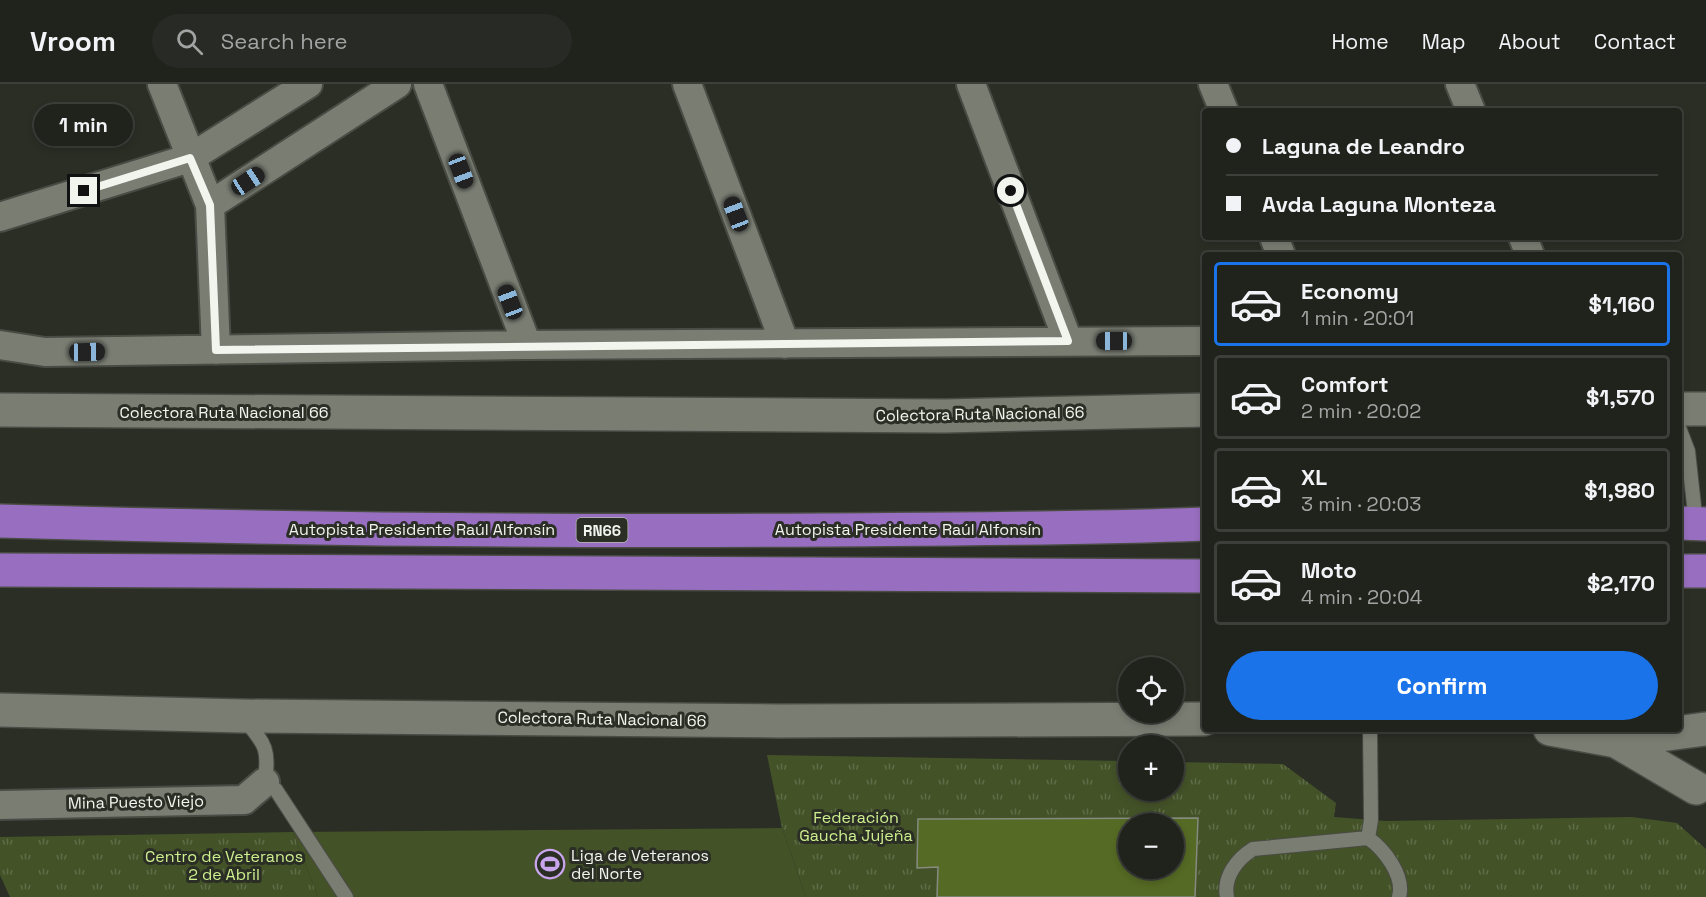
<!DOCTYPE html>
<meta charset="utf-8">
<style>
body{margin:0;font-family:"Space Grotesk",sans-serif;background:#282a25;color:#f1f3f6;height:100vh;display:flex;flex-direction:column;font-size:22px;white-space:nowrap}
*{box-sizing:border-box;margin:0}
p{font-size:20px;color:#a2a4a3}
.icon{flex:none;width:33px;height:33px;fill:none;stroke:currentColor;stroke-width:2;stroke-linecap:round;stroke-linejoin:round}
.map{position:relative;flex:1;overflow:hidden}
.panel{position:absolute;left:1202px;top:168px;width:480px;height:480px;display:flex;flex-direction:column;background:#20221c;border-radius:6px;box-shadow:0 3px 9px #0003,0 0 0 2px #3d3f3b}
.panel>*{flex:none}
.guide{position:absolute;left:1202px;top:24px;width:480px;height:132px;border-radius:6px;box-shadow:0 3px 9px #0003,0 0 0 2px #3d3f3b;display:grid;align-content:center;height:132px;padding:0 24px;background:#20221c}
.fabs{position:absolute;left:1118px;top:573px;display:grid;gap:12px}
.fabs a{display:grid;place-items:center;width:66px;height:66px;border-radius:50%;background:#20221c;box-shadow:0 3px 9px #0003,0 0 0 2px #3d3f3b;font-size:30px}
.end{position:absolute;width:27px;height:27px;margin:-14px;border:8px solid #f2f4ee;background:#111;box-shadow:0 0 0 3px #111}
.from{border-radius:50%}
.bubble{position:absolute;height:42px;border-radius:21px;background:#20221c;box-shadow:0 3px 9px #0003,0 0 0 2px #3d3f3b;font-size:20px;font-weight:700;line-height:42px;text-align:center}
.car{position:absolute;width:18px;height:36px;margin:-18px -9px;border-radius:8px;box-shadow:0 0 4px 2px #0007;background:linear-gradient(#222 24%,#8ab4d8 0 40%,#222 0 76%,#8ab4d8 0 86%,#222 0)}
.guide b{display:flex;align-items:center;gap:21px;height:57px;font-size:22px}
.guide b+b{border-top:2px solid #3d3f3b}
.guide i{width:15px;height:15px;background:#f1f3f6}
ul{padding:10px 0 0;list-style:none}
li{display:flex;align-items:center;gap:18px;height:84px;margin:0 12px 9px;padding:0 12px;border:3px solid #3d3f3b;border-radius:6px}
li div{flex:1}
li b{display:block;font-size:22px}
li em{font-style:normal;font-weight:700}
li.current{border-color:#1a73e8}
li>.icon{width:54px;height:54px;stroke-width:1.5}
.action{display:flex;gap:12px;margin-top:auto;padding:12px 24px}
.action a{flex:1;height:69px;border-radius:36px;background:#1a73e8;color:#fff;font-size:24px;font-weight:700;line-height:69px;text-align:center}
header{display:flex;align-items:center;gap:36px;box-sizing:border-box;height:84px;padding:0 30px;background:#20221c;border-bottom:2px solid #3d3f3b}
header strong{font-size:28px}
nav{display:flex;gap:33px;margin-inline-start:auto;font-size:21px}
.search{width:420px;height:54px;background:#282a25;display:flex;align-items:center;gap:15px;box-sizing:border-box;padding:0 21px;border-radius:33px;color:#a2a4a3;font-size:22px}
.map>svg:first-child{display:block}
.grass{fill:url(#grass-tufts);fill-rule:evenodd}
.pitch{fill:#445228}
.building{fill:#556a24;stroke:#868b80;stroke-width:1.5;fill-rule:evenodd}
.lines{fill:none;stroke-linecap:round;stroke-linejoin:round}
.service-casing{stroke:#494b44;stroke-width:16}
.minor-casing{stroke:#494b44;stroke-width:32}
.tertiary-casing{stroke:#494b44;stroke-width:36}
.secondary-casing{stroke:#494b44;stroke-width:36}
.motorway-casing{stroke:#494b44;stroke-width:36}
.service{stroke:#797d72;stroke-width:14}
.minor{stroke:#797d72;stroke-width:28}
.tertiary{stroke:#797d72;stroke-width:33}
.secondary{stroke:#797d72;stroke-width:33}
.motorway{stroke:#986fc0;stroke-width:33}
.route{stroke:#f2f4ee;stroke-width:8}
.labels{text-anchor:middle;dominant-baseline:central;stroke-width:6;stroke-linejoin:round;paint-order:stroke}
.shield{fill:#2a2e25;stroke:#b6b9b2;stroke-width:1.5}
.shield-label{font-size:15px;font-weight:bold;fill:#f2f4ee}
.street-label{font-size:16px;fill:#f2f4ee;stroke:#2a2e25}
.park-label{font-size:16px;fill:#ceef8e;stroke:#2a2e25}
.poi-label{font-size:16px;fill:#f2f4ee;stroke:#2a2e25;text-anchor:start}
</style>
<header>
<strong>Vroom</strong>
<div class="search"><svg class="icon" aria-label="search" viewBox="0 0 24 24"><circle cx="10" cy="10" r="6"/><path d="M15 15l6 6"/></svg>Search here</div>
<nav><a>Home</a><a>Map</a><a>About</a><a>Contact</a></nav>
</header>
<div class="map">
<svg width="1706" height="813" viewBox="0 0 1706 813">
<defs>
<pattern id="grass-tufts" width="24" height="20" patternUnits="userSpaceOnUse" patternTransform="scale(1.5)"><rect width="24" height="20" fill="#445228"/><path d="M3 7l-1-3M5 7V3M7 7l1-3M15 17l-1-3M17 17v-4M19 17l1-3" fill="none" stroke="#5f6c48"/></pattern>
</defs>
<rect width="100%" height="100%" fill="#2a2e25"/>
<!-- grass -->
<path class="grass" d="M767,671l361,6v29h45v-28l110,2 53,39 -2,14 52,4 246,-4 45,6 29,26v48h-900l-24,-69zM1128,740h45v44h-45z
M293,748l25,65h-308l-10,-22v-38z"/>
<!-- pitch -->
<path class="pitch" d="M782,744l24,69h-488l-25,-65z"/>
<!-- building -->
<path class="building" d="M1198,734l-3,79h-258l1,-30 -21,1 1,-49zM1128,740h45v44h-45z"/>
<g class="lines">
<!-- service casing -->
<g class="service-casing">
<path id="service" d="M1678,341l10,26 8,73
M245,636c21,25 24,29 20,62l11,8 70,107
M1368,754l3,-18 -1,-91
M1227,813c-4,-20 10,-38 26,-48l115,-11c16,11 37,38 31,59"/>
</g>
<!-- minor casing -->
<g class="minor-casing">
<path id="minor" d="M162,0l48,121 6,145
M428,0l99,261
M687,0l98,260
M971,0l97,257
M1213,0l11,27
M1460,0l11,27
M210,121l187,-121
M0,133l190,-59 118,-74
M1274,153l7,18
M1523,153l7,18
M0,261l45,7 482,-7 677,-4
M0,721l244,-5 21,-18"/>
</g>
<!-- tertiary casing -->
<g class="tertiary-casing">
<path id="tertiary" d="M1678,325h28
M0,326l945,6 259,-6"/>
</g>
<!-- secondary casing -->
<g class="secondary-casing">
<path id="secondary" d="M0,626l242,6 537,5 425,-2
M1550,645l66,12 89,-12
M1616,657l80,47"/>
</g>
<!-- motorway casing -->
<g class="motorway-casing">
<path id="motorway" d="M0,437c274,8 549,11 823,9 127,-1 254,-1 381,-6
M1678,439l28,1
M0,486l1204,6
M1678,487h28"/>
</g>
<!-- service -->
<use href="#service" class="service"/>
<!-- minor -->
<use href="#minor" class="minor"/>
<!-- tertiary -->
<use href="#tertiary" class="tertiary"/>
<!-- secondary -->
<use href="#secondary" class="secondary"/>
<!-- motorway -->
<use href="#motorway" class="motorway"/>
</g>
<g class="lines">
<!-- route -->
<path class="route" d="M84,107l106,-33 20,47 6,145 852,-9 -57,-150"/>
</g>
<!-- icons -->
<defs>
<g id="stadium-ring" transform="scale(1.5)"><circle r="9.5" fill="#2a2e25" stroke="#c9a5ee" stroke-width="1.5"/><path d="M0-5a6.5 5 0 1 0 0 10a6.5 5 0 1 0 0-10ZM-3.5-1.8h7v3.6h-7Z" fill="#c9a5ee"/></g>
</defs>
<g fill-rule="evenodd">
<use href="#stadium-ring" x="550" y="780"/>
</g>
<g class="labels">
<!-- shield labels -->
<rect class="shield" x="576.5" y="434" width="51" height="24" rx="4.5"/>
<g class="shield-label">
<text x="602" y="446">RN66</text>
</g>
<!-- street labels -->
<g class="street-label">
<text x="224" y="328">Colectora Ruta Nacional 66</text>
<text transform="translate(980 330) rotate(-1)">Colectora Ruta Nacional 66</text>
<text x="422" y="445">Autopista Presidente Raúl Alfonsín</text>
<text x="908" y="445">Autopista Presidente Raúl Alfonsín</text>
<text transform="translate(602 635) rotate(1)">Colectora Ruta Nacional 66</text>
<text transform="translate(136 718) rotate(-1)">Mina Puesto Viejo</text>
</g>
<!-- park labels -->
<g class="park-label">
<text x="856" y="733">Federación<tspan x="856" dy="18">Gaucha Jujeña</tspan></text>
<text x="224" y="772">Centro de Veteranos<tspan x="224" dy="18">2 de Abril</tspan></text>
</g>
<!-- poi labels -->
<g class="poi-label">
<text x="571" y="771">Liga de Veteranos<tspan x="571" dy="18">del Norte</tspan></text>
</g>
</g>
</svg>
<div class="fabs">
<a><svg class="icon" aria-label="locate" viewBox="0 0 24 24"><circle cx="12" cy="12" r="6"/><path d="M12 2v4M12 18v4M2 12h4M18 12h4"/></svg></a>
<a>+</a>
<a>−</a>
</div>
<i class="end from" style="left:1011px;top:107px"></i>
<i class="end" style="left:84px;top:107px"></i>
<div class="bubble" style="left:34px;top:20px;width:99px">1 min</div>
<i class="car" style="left:461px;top:87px;rotate:159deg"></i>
<i class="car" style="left:248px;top:97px;rotate:57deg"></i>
<i class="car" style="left:736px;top:130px;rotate:339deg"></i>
<i class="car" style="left:510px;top:218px;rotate:339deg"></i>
<i class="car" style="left:1114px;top:257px;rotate:270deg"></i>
<i class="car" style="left:87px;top:268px;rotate:89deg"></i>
<div class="guide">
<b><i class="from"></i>Laguna de Leandro</b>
<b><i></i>Avda Laguna Monteza</b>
</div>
<section class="panel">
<ul>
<li class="current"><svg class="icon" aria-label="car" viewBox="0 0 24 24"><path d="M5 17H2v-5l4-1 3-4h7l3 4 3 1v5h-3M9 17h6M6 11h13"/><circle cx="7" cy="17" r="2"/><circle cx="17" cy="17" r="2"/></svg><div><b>Economy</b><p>1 min · 20:01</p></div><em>$1,160</em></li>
<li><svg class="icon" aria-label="car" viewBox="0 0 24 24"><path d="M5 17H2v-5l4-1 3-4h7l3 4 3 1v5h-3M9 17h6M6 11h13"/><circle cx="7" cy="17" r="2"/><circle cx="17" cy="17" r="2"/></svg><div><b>Comfort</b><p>2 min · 20:02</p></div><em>$1,570</em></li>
<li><svg class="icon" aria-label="car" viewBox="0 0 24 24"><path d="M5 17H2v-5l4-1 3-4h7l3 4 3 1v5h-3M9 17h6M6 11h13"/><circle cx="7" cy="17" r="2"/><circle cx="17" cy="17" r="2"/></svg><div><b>XL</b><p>3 min · 20:03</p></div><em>$1,980</em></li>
<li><svg class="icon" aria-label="car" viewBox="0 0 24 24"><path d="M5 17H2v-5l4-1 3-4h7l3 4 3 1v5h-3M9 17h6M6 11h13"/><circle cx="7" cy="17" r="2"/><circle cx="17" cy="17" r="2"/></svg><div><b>Moto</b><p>4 min · 20:04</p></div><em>$2,170</em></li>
</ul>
<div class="action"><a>Confirm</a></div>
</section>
</div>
